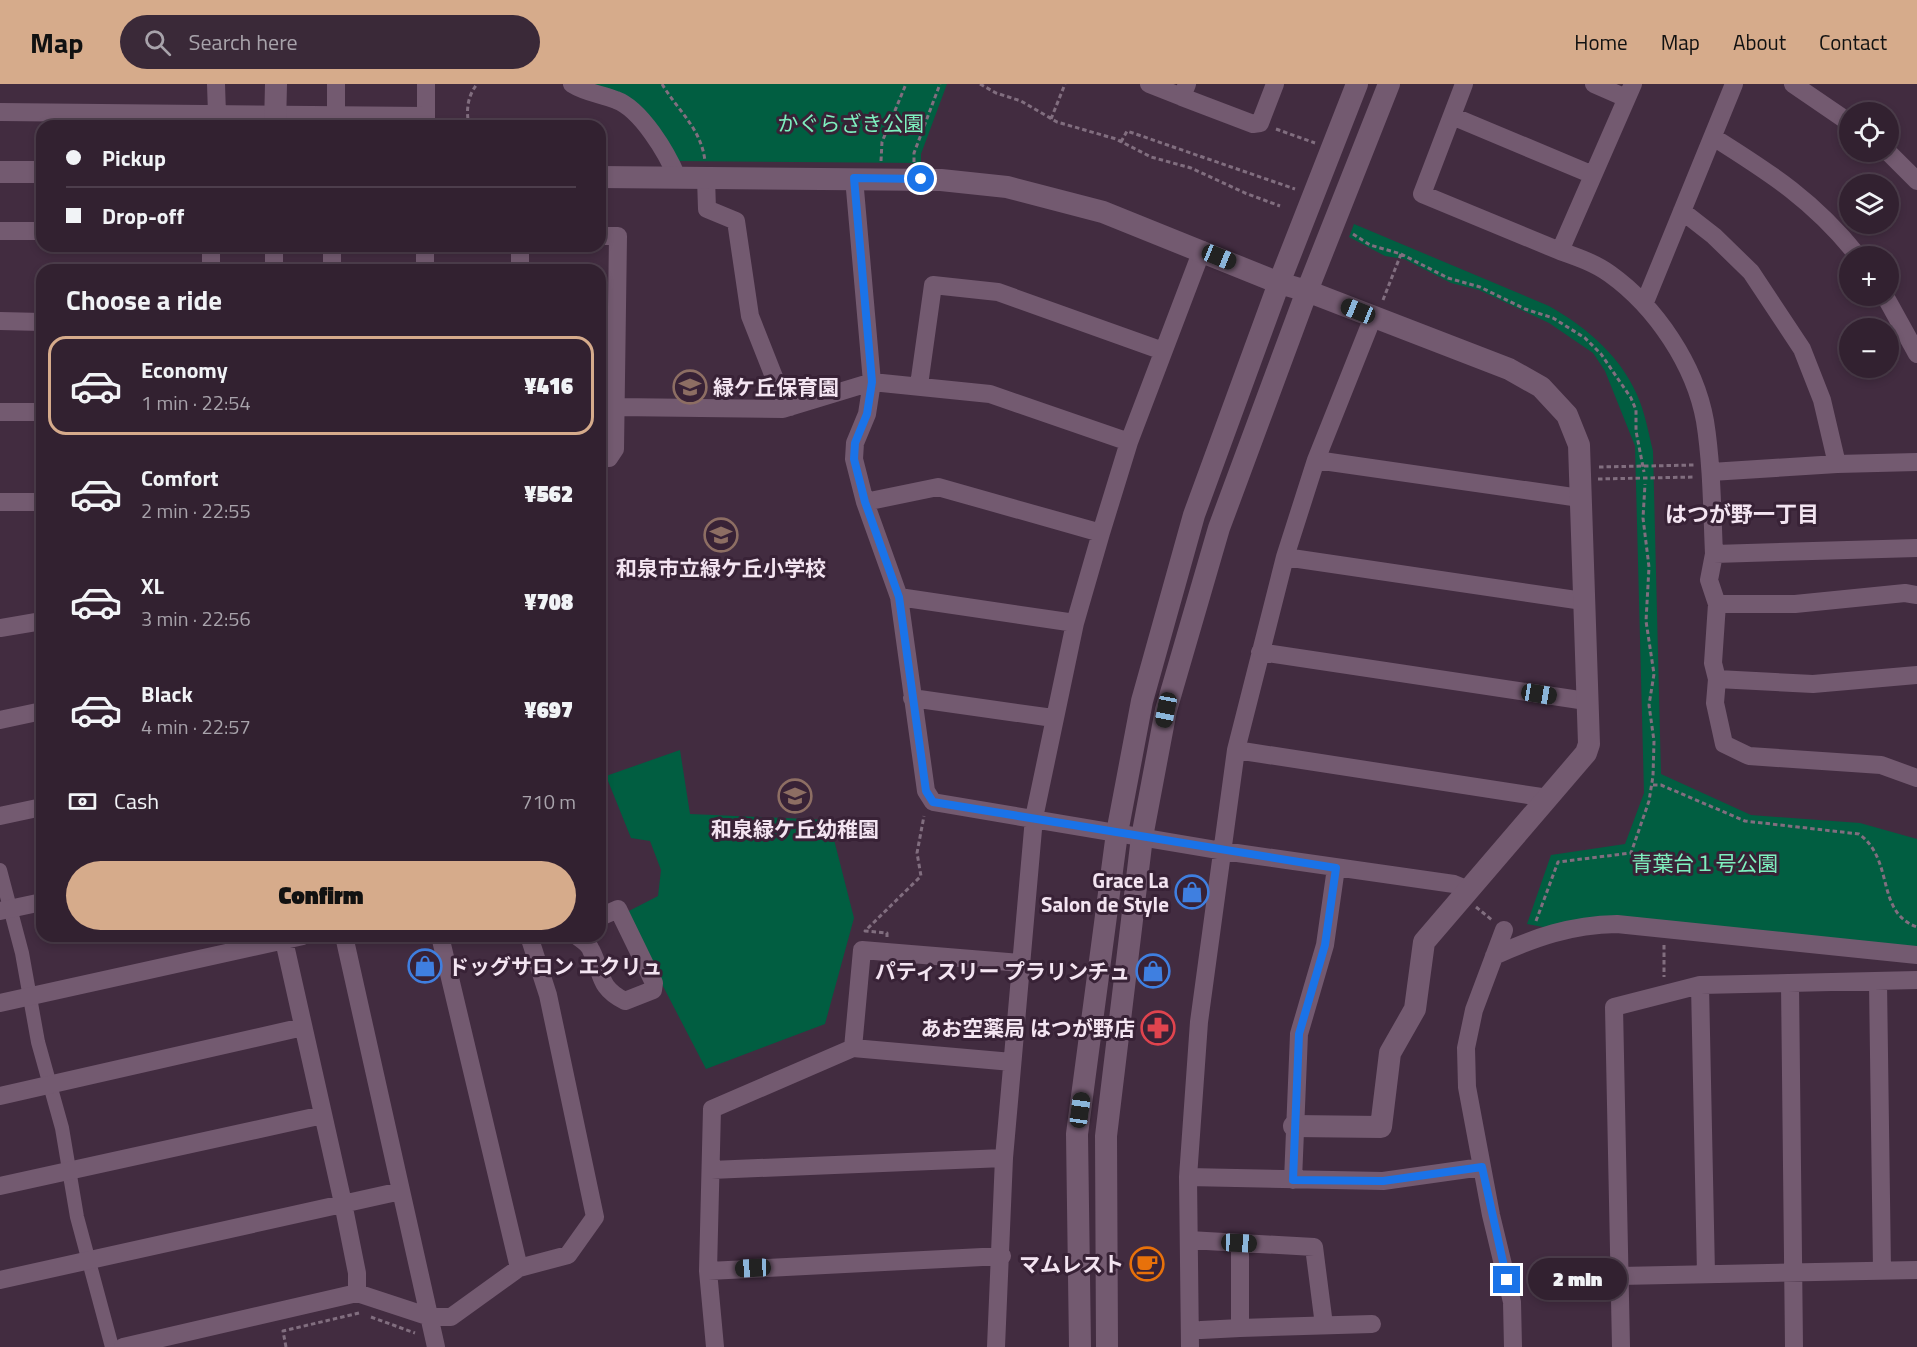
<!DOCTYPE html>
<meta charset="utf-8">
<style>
body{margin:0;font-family:"Titillium Web","Noto Sans JP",sans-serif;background:#3a2938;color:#f1f3f6;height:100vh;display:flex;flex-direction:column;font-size:22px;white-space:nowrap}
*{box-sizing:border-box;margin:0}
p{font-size:20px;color:#a8a3ab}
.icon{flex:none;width:33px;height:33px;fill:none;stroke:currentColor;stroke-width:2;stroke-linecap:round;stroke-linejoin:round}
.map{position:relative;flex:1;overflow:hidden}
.side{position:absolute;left:36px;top:180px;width:570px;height:678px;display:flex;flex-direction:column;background:#322130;border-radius:18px;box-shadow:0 3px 9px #0003,0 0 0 2px #4d3e4c}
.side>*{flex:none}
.hud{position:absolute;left:36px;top:36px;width:570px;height:132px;border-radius:18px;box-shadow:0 3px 9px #0003,0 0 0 2px #4d3e4c;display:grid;align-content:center;height:132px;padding:0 30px;background:#322130}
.fabs{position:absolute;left:1839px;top:18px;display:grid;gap:12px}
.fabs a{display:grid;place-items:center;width:60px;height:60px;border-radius:50%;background:#322130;box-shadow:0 3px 9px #0003,0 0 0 2px #4d3e4c;font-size:30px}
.end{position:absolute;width:27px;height:27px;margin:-14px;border:8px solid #1a73e8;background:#fff;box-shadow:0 0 0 3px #fff}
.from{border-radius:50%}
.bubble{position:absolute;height:42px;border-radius:21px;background:#322130;box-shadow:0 3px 9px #0003,0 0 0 2px #4d3e4c;font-size:20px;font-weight:800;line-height:42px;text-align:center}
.car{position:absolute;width:18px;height:36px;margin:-18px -9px;border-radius:8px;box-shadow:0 0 4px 2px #0007;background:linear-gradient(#222 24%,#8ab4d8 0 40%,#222 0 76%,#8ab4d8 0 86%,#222 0)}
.hud b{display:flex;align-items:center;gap:21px;height:57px;font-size:22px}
.hud b+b{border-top:2px solid #4d3e4c}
.hud i{width:15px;height:15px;background:#f1f3f6}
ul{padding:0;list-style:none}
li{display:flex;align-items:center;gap:18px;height:99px;margin:0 12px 9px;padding:0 18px;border:3px solid transparent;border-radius:18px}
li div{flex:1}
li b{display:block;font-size:22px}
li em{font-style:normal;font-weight:800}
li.current{border-color:#d6ab8b}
li>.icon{width:54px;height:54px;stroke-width:1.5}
h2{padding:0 30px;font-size:27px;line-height:72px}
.pay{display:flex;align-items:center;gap:15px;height:66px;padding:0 30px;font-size:22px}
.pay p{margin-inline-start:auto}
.cta{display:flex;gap:12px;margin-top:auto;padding:12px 30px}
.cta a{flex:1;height:69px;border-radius:36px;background:#d6ab8b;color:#111;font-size:24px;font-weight:800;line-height:69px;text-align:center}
header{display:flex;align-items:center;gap:36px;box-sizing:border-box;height:84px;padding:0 30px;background:#d6ab8b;color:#111}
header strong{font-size:28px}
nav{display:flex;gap:33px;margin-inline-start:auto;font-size:21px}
.search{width:420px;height:54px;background:#3a2938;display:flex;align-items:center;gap:15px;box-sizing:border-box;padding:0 21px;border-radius:33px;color:#a8a3ab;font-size:22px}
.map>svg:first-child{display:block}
.green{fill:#015e41}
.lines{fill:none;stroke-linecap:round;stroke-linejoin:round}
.path{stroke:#816e7f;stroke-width:3;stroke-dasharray:4.5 3;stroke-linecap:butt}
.pedestrian{stroke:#735a70;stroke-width:14}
.minor{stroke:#735a70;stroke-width:18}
.tertiary{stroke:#735a70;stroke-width:22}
.route{stroke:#1a73e8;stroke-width:8}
.labels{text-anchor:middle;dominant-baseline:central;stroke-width:6;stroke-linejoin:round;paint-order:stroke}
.park-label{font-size:21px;fill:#7ef0bf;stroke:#382236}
.poi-label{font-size:21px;font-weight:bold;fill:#f3e4f1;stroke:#382236;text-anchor:end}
.neighbourhood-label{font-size:22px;font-weight:bold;fill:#f3e4f1;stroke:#382236}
</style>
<header>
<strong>Map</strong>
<div class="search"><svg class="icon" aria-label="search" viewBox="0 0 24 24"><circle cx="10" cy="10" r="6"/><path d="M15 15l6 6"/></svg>Search here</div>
<nav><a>Home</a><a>Map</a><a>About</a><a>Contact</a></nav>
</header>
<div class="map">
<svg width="1917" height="1263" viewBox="0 0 1917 1263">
<rect width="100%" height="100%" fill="#422c40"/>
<!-- green -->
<path class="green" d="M582,0h365l-26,70v9l-247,-2 -22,-34z
M1354,140l195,82c39,22 75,53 91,96 6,16 9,33 13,49l8,323 90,41 109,8 57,16v111l-374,-23 -16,-3 24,-69 74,-11 19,-51 -9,-347 -30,-75 -12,-18 -44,-30 -70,-33 -28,-7 -47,-24 -19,-3 -36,-19z
M680,666l10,64 139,6 25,98 -29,106 -119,45 -81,-156 33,-17 3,-26 -11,-29 -19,-3 -25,-62z"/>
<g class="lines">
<!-- path -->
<path class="path" d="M662,0c16,27 39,44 43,77
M980,0l16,9 25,8 36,21 59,17 35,18 40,11 54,25 35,13
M1051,35l14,-35
M469,42c-3,-15 -2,-29 8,-42
M1276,45l39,14
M1121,58l6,-11 168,58
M881,77l1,-19 24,-58
M914,78v-9l26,-69
M1353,150l17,11 31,9 47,24 32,9 45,22 28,9 32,20 16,16 30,44 5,12v21l8,41
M1383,216l18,-46
M1599,383l95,-2
M1598,395l96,-2
M1653,701h8l84,36 114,13c36,26 16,78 58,93
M1476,823l16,13
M1536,837l22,-59 73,-9 18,-52 4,-25 1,-35 -5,-36 5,-31 -8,-53 3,-54 -6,-49 2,-34
M887,853v-4l-22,-2 56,-55 -4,-23 7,-37
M1664,861v32
M371,1233l44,16
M286,1263l-3,-16 76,-18"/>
<!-- pedestrian -->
<path class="pedestrian" d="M0,786l22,83 16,89 24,86 15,89 35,130"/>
<!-- minor -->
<path class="minor" d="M216,0l1,30
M572,0c14,9 29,10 44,16 25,9 51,53 61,77
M1149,0l33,13 5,-13
M1464,0l-42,110 138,57 73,-167
M1594,0l32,14
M1793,0l57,39
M1182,13l71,27 7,-1 15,-39
M0,28l426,4
M336,31v-31
M1452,32l141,59
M426,42v-42
M1713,53c59,37 101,64 145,119
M1888,68l29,29
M706,94l1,31 29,12 14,95 28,71 12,20
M854,94l18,204 -5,32 -12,29 -1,16 11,43 34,95 27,194 7,11 290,49 231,33 15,6
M1682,127l32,25 37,36 51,77 20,51 15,64
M0,147h42
M600,152h18l-3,213 -6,9h-9
M211,162v24
M274,162v24
M332,162v24
M1560,167c17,6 35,12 50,23 46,33 85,91 95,147 7,44 7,89 9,133l203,-6
M425,186v-24
M520,186v-24
M1885,212l32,58
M1645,218l89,-218
M0,237l42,1
M919,301l14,-100 65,7 165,59
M616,323l167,2 89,-27 118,12 139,48
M0,328h42
M1316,376l264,38
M1711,388l126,-8 80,-2
M0,418h42
M865,418l73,-15 163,46
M1714,470l-5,26 8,24 -4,59 4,16 -2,24 9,41 25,12 132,9 36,13
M1285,473l298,44
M899,513l176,26
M1717,520h78l110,-11 12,2
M0,544l42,-7
M1260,568l326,49
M1717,595l96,5 104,-9
M912,614l141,20
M0,636l42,-9
M1236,666l312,48
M0,732l42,-9
M0,827l42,-9
M1504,846l-30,80 -8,38 1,39 24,128 21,87 1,45
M283,852l60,267 14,70v20l73,24h21l68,-49 49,-13 27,-38 -47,-222 -19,-59
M344,852l92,411
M440,852l79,332
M577,852c5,4 12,8 14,14 12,23 6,37 34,51l28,-11 1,-7 -36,-74 -18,8
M1494,872c42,-19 76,-31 123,-32l300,31
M1878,898l4,288
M1790,900l4,363
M1700,901l6,289
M0,919l303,-67
M853,964l159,14
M0,1012l303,-69
M711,1086l293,-12
M1188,1093l195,4 99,-14
M1293,1096l6,-146 26,-89 11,-77
M0,1102l323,-71
M1189,1156l125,7 10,78
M1240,1159v85l132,-4
M708,1187l294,-15
M1619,1192l298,-6
M0,1196l401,-89
M1201,1246l39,-2
M123,1263l234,-54
M715,1263l-7,-76 4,-162 141,-61 9,-98 159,13
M996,1263l8,-189 30,-340 41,-195 26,-90 28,-91 73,-192
M1190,1263l-2,-170 11,-155 37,-272 49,-193 31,-97 57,-143
M1621,1263l-7,-340 86,-22 217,-5"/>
<!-- tertiary -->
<path class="tertiary" d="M275,42l1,-42
M0,88h42
M600,93l341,3 66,7 96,25 176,71 28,8 202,78 32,18 26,28 12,30 10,299 -3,9 -162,189 -9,67 -25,44 -9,74 -87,-1
M1080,1263l-3,-213 40,-301 25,-132 52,-186 85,-232 78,-199
M1107,1263l-1,-211 36,-299 24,-127 53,-182 88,-237 82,-207"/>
</g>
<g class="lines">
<!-- route -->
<path class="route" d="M921,95l-67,-1 18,204 -5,32 -12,29 -1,16 11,43 34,95 27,194 7,11 403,66 -11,77 -26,89 -6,146 90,1 99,-14 25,113"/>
</g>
<!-- icons -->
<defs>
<g id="school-ring" transform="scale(1.725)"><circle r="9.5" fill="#382236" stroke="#8d6e63" stroke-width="1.5"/><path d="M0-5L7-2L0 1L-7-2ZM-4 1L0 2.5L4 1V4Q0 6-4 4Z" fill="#8d6e63"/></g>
<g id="shop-ring" transform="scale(1.725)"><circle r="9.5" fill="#382236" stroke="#3f7fe0" stroke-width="1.5"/><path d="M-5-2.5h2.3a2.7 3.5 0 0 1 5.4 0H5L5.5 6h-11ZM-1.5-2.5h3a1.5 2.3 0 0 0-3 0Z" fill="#3f7fe0"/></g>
<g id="pharmacy-ring" transform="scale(1.725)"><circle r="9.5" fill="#382236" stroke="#e0444e" stroke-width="1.5"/><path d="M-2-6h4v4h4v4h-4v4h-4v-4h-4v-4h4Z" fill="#e0444e"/></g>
<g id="cafe-ring" transform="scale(1.725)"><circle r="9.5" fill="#382236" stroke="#e8710a" stroke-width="1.5"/><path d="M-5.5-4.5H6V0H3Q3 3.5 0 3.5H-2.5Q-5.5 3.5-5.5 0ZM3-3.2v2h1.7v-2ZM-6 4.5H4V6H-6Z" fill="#e8710a"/></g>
</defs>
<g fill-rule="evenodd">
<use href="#school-ring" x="690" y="303"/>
<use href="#school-ring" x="721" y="451"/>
<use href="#school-ring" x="795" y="712"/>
<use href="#shop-ring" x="1192" y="808"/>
<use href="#shop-ring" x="425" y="882"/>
<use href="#shop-ring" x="1153" y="887"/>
<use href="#pharmacy-ring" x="1158" y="944"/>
<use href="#cafe-ring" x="1147" y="1180"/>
</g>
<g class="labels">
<!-- park labels -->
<g class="park-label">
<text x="851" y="39">かぐらざき公園</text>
<text x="1705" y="779">青葉台１号公園</text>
</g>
<!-- poi labels -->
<g class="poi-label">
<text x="713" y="303" text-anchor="start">緑ケ丘保育園</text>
<text x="721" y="484" text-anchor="middle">和泉市立緑ケ丘小学校</text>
<text x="795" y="745" text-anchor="middle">和泉緑ケ丘幼稚園</text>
<text x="1169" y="796">Grace La<tspan x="1169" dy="24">Salon de Style</tspan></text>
<text x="448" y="882" text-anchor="start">ドッグサロン エクリュ</text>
<text x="1130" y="887">パティスリー プラリンチュ</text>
<text x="1135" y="944">あお空薬局 はつが野店</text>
<text x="1124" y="1180">マムレスト</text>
</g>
<!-- neighbourhood labels -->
<g class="neighbourhood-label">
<text x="1742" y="430">はつが野一丁目</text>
</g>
</g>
</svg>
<div class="fabs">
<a><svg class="icon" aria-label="locate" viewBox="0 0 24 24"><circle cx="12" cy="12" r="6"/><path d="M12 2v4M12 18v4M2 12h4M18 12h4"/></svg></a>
<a><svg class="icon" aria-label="layers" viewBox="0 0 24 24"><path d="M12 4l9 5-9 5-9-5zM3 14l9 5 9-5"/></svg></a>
<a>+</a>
<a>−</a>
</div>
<i class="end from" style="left:921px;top:95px"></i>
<i class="end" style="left:1507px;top:1196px"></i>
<div class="bubble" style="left:1528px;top:1174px;width:99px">2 min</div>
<i class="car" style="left:1219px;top:173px;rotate:112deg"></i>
<i class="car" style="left:1358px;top:227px;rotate:292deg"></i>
<i class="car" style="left:1539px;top:610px;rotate:99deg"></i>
<i class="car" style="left:1166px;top:626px;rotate:191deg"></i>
<i class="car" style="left:1080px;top:1026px;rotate:8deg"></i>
<i class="car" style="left:1239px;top:1159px;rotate:93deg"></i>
<i class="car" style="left:753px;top:1184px;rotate:267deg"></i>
<div class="hud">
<b><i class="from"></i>Pickup</b>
<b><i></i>Drop-off</b>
</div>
<section class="side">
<h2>Choose a ride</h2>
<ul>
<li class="current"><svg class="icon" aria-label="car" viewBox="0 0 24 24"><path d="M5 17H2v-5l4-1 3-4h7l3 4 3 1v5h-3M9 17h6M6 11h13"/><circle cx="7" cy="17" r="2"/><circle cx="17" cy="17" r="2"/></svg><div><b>Economy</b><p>1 min · 22:54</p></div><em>¥416</em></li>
<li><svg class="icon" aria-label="car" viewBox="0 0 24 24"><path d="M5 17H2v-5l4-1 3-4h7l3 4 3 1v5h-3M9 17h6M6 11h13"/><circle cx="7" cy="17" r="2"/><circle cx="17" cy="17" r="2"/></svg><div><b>Comfort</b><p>2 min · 22:55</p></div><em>¥562</em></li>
<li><svg class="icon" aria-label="car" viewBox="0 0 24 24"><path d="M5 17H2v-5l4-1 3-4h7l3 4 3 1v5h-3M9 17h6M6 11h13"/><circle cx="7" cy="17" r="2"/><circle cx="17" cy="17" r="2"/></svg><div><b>XL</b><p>3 min · 22:56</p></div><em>¥708</em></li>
<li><svg class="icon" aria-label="car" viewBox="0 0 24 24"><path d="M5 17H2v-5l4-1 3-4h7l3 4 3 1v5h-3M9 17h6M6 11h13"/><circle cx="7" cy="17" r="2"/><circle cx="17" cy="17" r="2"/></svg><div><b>Black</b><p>4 min · 22:57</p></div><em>¥697</em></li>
</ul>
<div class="pay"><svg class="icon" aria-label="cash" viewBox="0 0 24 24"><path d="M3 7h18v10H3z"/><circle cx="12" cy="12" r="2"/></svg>Cash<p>710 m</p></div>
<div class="cta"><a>Confirm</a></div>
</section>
</div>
